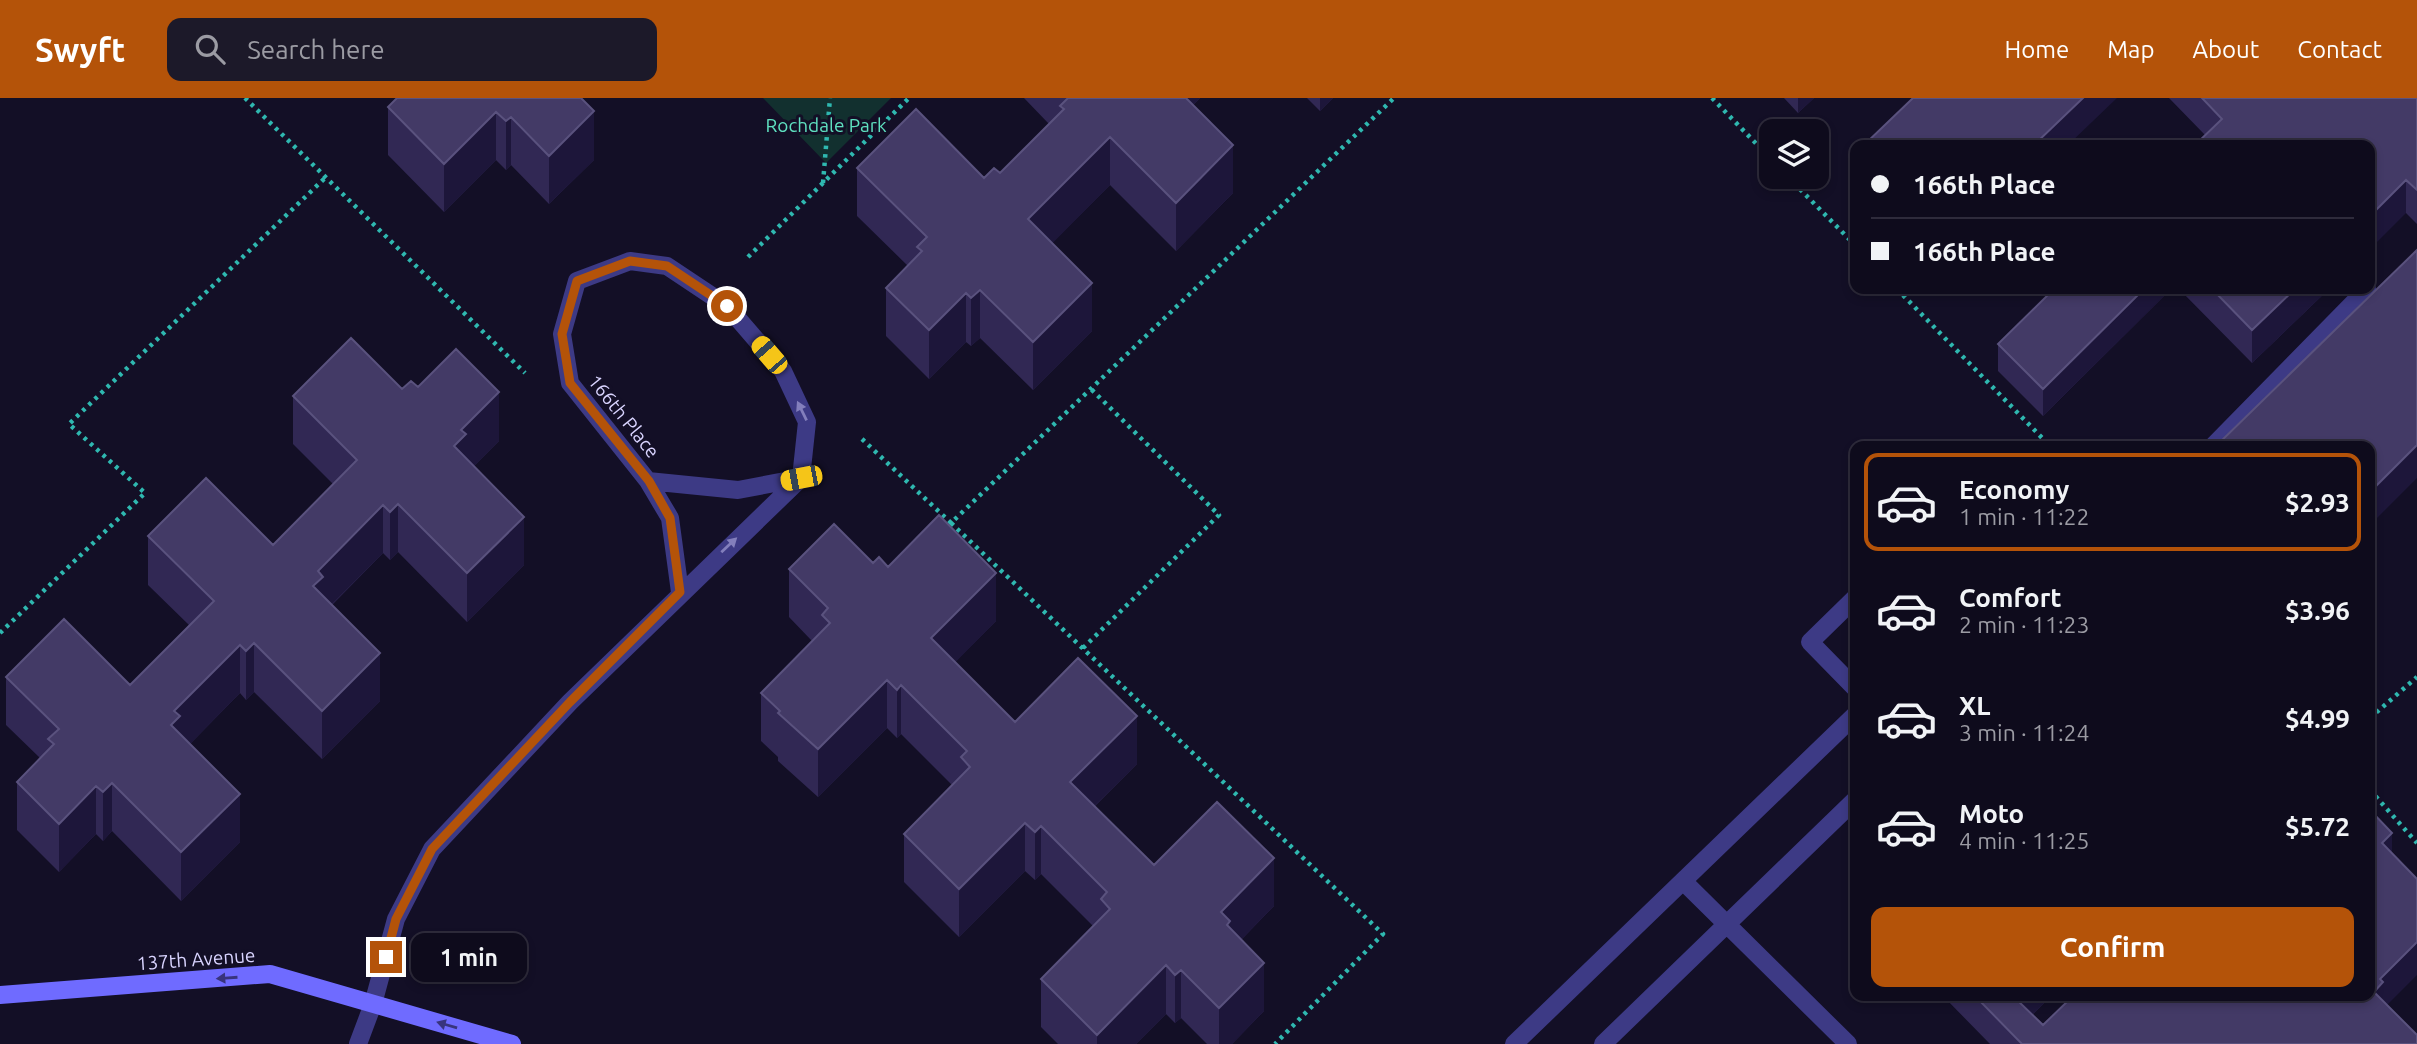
<!DOCTYPE html>
<meta charset="utf-8">
<style>
body{margin:0;font-family:Ubuntu,sans-serif;background:#1c1929;color:#f1f3f6;height:100vh;display:flex;flex-direction:column;font-size:26px;white-space:nowrap}
*{box-sizing:border-box;margin:0}
p{font-size:23px;color:#9b9ba3}
.icon{flex:none;width:38px;height:38px;fill:none;stroke:currentColor;stroke-width:2;stroke-linecap:round;stroke-linejoin:round}
.map{position:relative;flex:1;overflow:hidden}
.drawer{position:absolute;left:1850px;top:343px;width:525px;height:560px;display:flex;flex-direction:column;background:#0e0b1c;border-radius:14px;box-shadow:0 4px 10px #0003,0 0 0 2px #2e2b3b}
.drawer>*{flex:none}
.guide{position:absolute;left:1850px;top:42px;width:525px;height:154px;border-radius:14px;box-shadow:0 4px 10px #0003,0 0 0 2px #2e2b3b;display:grid;align-content:center;height:154px;padding:0 21px;background:#0e0b1c}
.tools{position:absolute;left:1759px;top:21px;display:grid;gap:14px}
.tools a{display:grid;place-items:center;width:70px;height:70px;border-radius:14px;background:#0e0b1c;box-shadow:0 4px 10px #0003,0 0 0 2px #2e2b3b;font-size:35px}
.end{position:absolute;width:32px;height:32px;margin:-16px;border:9px solid #b45309;background:#fff;box-shadow:0 0 0 4px #fff}
.from{border-radius:50%}
.bubble{position:absolute;height:49px;border-radius:14px;background:#0e0b1c;box-shadow:0 4px 10px #0003,0 0 0 2px #2e2b3b;font-size:23px;font-weight:600;line-height:49px;text-align:center}
.car{position:absolute;width:21px;height:42px;margin:-21px -10px;border-radius:9px;box-shadow:0 0 5px 2px #0007;background:linear-gradient(#f5c518 24%,#345 0 40%,#f5c518 0 76%,#345 0 86%,#f5c518 0)}
.guide b{display:flex;align-items:center;gap:24px;height:66px;font-size:26px}
.guide b+b{border-top:2px solid #2e2b3b}
.guide i{width:18px;height:18px;background:#f1f3f6}
ul{padding:12px 0 0;list-style:none}
li{display:flex;align-items:center;gap:21px;height:98px;margin:0 14px 10px;padding:0 7px;border:4px solid transparent;border-radius:14px}
li div{flex:1}
li b{display:block;font-size:26px}
li em{font-style:normal;font-weight:600}
li.selected{border-color:#b45309}
li>.icon{width:63px;height:63px;stroke-width:1.5}
.button{display:flex;gap:14px;margin-top:auto;padding:14px 21px}
.button a{flex:1;height:80px;border-radius:14px;background:#b45309;color:#fff;font-size:28px;font-weight:600;line-height:80px;text-align:center}
header{display:flex;align-items:center;gap:42px;box-sizing:border-box;height:98px;padding:0 35px;background:#b45309;color:#fff}
header strong{font-size:33px}
nav{display:flex;gap:38px;margin-inline-start:auto;font-size:24px}
.search{width:490px;height:63px;background:#1c1929;display:flex;align-items:center;gap:18px;box-sizing:border-box;padding:0 24px;border-radius:14px;color:#9b9ba3;font-size:26px}
.map>svg:first-child{display:block}
.green{fill:#12302f}
.lines{fill:none;stroke-linecap:round;stroke-linejoin:round}
.path{stroke:#2fb8b0;stroke-width:4.5;stroke-dasharray:3.5 5;stroke-linecap:butt}
.lane{stroke:#3d3a85;stroke-width:18}
.street{stroke:#3d3a85;stroke-width:18}
.secondary{stroke:#6f6bff;stroke-width:18}
.wall{fill:#312854}
.shaded-wall{fill:#1d163a}
.building{fill:#433a66;stroke:#5a527e;stroke-width:2}
.oneway{fill:#837fbc}
.oneway2{fill:#38347d}
.route{stroke:#b45309;stroke-width:9}
.labels{text-anchor:middle;dominant-baseline:central;stroke-width:6;stroke-linejoin:round;paint-order:stroke}
.park-label{font-size:19px;fill:#5fe0c0;stroke:#130f26}
.street-label{font-size:19px;fill:#d9d4ff;stroke:#130f26}
</style>
<header>
<strong>Swyft</strong>
<div class="search"><svg class="icon" aria-label="search" viewBox="0 0 24 24"><circle cx="10" cy="10" r="6"/><path d="M15 15l6 6"/></svg>Search here</div>
<nav><a>Home</a><a>Map</a><a>About</a><a>Contact</a></nav>
</header>
<div class="map">
<svg width="2417" height="946" viewBox="0 0 2417 946">
<rect width="100%" height="100%" fill="#130f26"/>
<!-- green -->
<path class="green" d="M763,0h128l-65,65z"/>
<g class="lines">
<!-- path -->
<path class="path" d="M245,0l280,275
M1712,0l59,61
M1788,79l67,68
M823,85l7,-85
M748,159l161,-159
M1897,191l153,157
M862,341l89,84 443,-425
M951,425l432,411 -108,110
M0,535l145,-140 -76,-69 257,-247
M1083,550l136,-133 -128,-126
M2370,620l47,-41
M2370,692l47,53"/>
<!-- lane -->
<path class="lane" d="M2213,348l154,-157
M1855,500l-45,44 45,46
M1683,783l165,163
M1514,946l341,-329
M1603,946l252,-244"/>
<!-- street -->
<path class="street" d="M648,383l90,9 63,-12
M358,946l15,-40 23,-85 36,-70 138,-147 231,-224 6,-56 -24,-51 -56,-65 -60,-40 -37,-5 -53,20 -15,53 8,49 78,98 22,37 10,74"/>
<!-- secondary -->
<path class="secondary" d="M0,897l270,-21 242,70"/>
</g>
<!-- wall -->
<path class="wall" d="M581,0l13,62 -45,44 -38,-39 -5,5 -10,-10 -52,52 -56,-57v-48z
M1024,0h176l-7,7 40,88 -57,58 -66,-66 -58,58 40,88 -59,59 -53,-52 -9,8 -5,-4 -37,37 -43,-43v-48l22,-22 -51,-50v-48l127,10 16,-5 49,-49z
M1307,0h26l-13,13z
M1784,0h30l-16,15z
M2169,0h248v126l-11,-11 -201,-78z
M2054,191h117l-128,127 -45,-45v-27z
M2179,191h150l-77,74z
M418,289l81,54 -25,25 50,99 -57,57 -69,-70 -8,8 -7,-7 -51,52 48,96 -58,58 -68,-67 -8,8 -6,-7 -50,51 50,98 -59,59 -69,-70 -9,10 -7,-7 -37,38 -42,-42v-48l23,-24 -34,-33v-48l124,8 59,-60 -41,-40v-49l125,9 60,-61 -40,-40v-48l109,-7z
M873,465l15,4 108,54 -41,41 60,60 122,42 -42,42 59,59 120,41 -33,34 23,71 -32,33h-25l-26,-26 -6,5 -9,-9 -30,30h-78l-17,-17v-48l52,-53 -52,-52 -6,6 -10,-9 -66,66 -55,-55v-48l48,-49 -51,-51 -4,4 -10,-10 -69,69 -40,-36v-4l-17,-16v-48l51,-52 -23,-24v-48z
M1943,898h108l-19,19 11,10 344,-20 30,39h-427z"/>
<!-- shaded-wall -->
<path class="shaded-wall" d="M1169,0h31l-31,31z
M1320,0h13l-13,13z
M1798,0h16l-16,15z
M2083,0h34l-49,47h-34z
M594,13v49l-45,44v-48z
M496,14v48l-52,52v-48z
M511,19v48l-5,5v-49z
M1110,39v48l-82,83v-49z
M1233,47v48l-57,58v-48z
M2406,82v33l-36,36v-33z
M1092,185v48l-59,59v-48z
M2144,191h27l-128,127v-27z
M2295,191h34l-77,74v-33z
M980,192v48l-9,8v-48z
M966,195v49l-37,37v-49z
M499,294v49l-33,33 -12,-28 7,-16z
M2417,347v33l-47,47v-33z
M398,406v48l-8,8v-48z
M383,407v48l-60,60 -10,-27 5,-15z
M524,419v48l-57,57v-49z
M996,475v48l-65,66v-49z
M254,545v49l-8,8v-49z
M240,547v48l-60,61 -9,-29 3,-14z
M380,555v48l-58,58v-48z
M887,582v48l-69,69v-48z
M901,587v49l-4,4v-48z
M1137,618v48l-67,66v-48z
M112,685v48l-9,10v-49z
M96,688v48l-37,38v-48z
M240,696v48l-59,59v-49z
M1025,725v48l-66,66v-48z
M1041,728v48l-6,6v-48z
M2392,735v33l-10,-23z
M1274,760v48l-44,45 -9,-39z
M2417,844v33l-34,34 -9,-17 6,-13z
M1264,865v48l-32,33h-13v-36z
M1166,867v49l-30,30h-39v-9z
M1181,872v48l-6,5v-48z
M2017,898h34l-36,35v-33z"/>
<!-- building -->
<path class="building" d="M397,0h184l13,13 -45,45 -38,-39 -5,4 -10,-9 -52,52 -56,-57z
M1068,0h118l47,47 -57,58 -66,-66 -82,82 64,64 -59,59 -53,-52 -9,8 -5,-5 -37,37 -43,-42 36,-37 -5,-4 10,-10 -70,-69 59,-59 68,69 10,-10 6,5 64,-64 -4,-3z
M1913,0h170l-49,47h-170z
M2202,0h215v92l-11,-10 -36,36v-71h-175l27,-26z
M2417,152v195l-47,47v-46h-154z
M2054,191h90l-101,100 -45,-45z
M2212,191h83l-43,41z
M351,240l51,51 9,-8 7,6 38,-38 43,43 -38,38 5,4 -12,12 70,71 -57,56 -69,-69 -8,8 -7,-7 -65,66 5,6 -10,9 67,67 -58,58 -68,-68 -8,8 -6,-6 -66,66 6,5 -9,9 69,69 -59,58 -69,-69 -9,9 -7,-6 -37,38 -42,-42 37,-38 -6,-5 11,-10 -53,-52 58,-58 66,66 84,-84 -66,-65 58,-58 67,67 84,-85 -64,-64z
M939,417l57,58 -65,65 84,84 63,-64 59,58 -67,66 84,83 63,-63 57,56 -53,54 9,9 -3,4 37,38 -45,45 -38,-38 -6,5 -9,-10 -69,70 -56,-56 69,-70 -9,-10 6,-7 -66,-66 -6,6 -10,-9 -66,66 -55,-55 66,-67 -9,-10 6,-6 -66,-66 -4,5 -10,-10 -69,69 -40,-36 2,-2 -19,-18 69,-70 -8,-8 6,-7 -39,-39 45,-45 39,39 6,-6 9,10z
M2370,712l22,23 -10,10 35,36v63l-37,37 3,3 -9,10 43,43v9h-395l-47,-48h42l-2,2 28,27 30,-29h297z"/>
<!-- one-way arrows -->
<defs><path id="oneway-solid" d="M-6-.8H1V-3.2L6.5 0L1 3.2V.8H-6Z" transform="scale(1.75)"/></defs>
<g class="oneway">
<use href="#oneway-solid" transform="translate(802 313) rotate(-116)"/>
<use href="#oneway-solid" transform="translate(729 447) rotate(-43)"/>
</g>
<g class="oneway2">
<use href="#oneway-solid" transform="translate(227 880) rotate(176)"/>
<use href="#oneway-solid" transform="translate(447 927) rotate(-164)"/>
</g>
<g class="lines">
<!-- route -->
<path class="route" d="M386,859l10,-38 36,-70 138,-147 110,-110 -10,-74 -21,-37 -79,-98 -8,-49 15,-53 53,-20 37,5 60,40"/>
</g>
<g class="labels">
<!-- park labels -->
<g class="park-label">
<text x="826" y="27">Rochdale Park</text>
</g>
<!-- street labels -->
<g class="street-label">
<text transform="translate(624 318) rotate(51)">166th Place</text>
<text transform="translate(196 861) rotate(-4)">137th Avenue</text>
</g>
</g>
</svg>
<div class="tools">
<a><svg class="icon" aria-label="layers" viewBox="0 0 24 24"><path d="M12 4l9 5-9 5-9-5zM3 14l9 5 9-5"/></svg></a>
</div>
<i class="end from" style="left:727px;top:208px"></i>
<i class="end" style="left:386px;top:859px"></i>
<div class="bubble" style="left:411px;top:835px;width:116px">1 min</div>
<i class="car" style="left:769px;top:257px;rotate:319deg"></i>
<i class="car" style="left:801px;top:380px;rotate:259deg"></i>
<div class="guide">
<b><i class="from"></i>166th Place</b>
<b><i></i>166th Place</b>
</div>
<section class="drawer">
<ul>
<li class="selected"><svg class="icon" aria-label="car" viewBox="0 0 24 24"><path d="M5 17H2v-5l4-1 3-4h7l3 4 3 1v5h-3M9 17h6M6 11h13"/><circle cx="7" cy="17" r="2"/><circle cx="17" cy="17" r="2"/></svg><div><b>Economy</b><p>1 min · 11:22</p></div><em>$2.93</em></li>
<li><svg class="icon" aria-label="car" viewBox="0 0 24 24"><path d="M5 17H2v-5l4-1 3-4h7l3 4 3 1v5h-3M9 17h6M6 11h13"/><circle cx="7" cy="17" r="2"/><circle cx="17" cy="17" r="2"/></svg><div><b>Comfort</b><p>2 min · 11:23</p></div><em>$3.96</em></li>
<li><svg class="icon" aria-label="car" viewBox="0 0 24 24"><path d="M5 17H2v-5l4-1 3-4h7l3 4 3 1v5h-3M9 17h6M6 11h13"/><circle cx="7" cy="17" r="2"/><circle cx="17" cy="17" r="2"/></svg><div><b>XL</b><p>3 min · 11:24</p></div><em>$4.99</em></li>
<li><svg class="icon" aria-label="car" viewBox="0 0 24 24"><path d="M5 17H2v-5l4-1 3-4h7l3 4 3 1v5h-3M9 17h6M6 11h13"/><circle cx="7" cy="17" r="2"/><circle cx="17" cy="17" r="2"/></svg><div><b>Moto</b><p>4 min · 11:25</p></div><em>$5.72</em></li>
</ul>
<div class="button"><a>Confirm</a></div>
</section>
</div>
